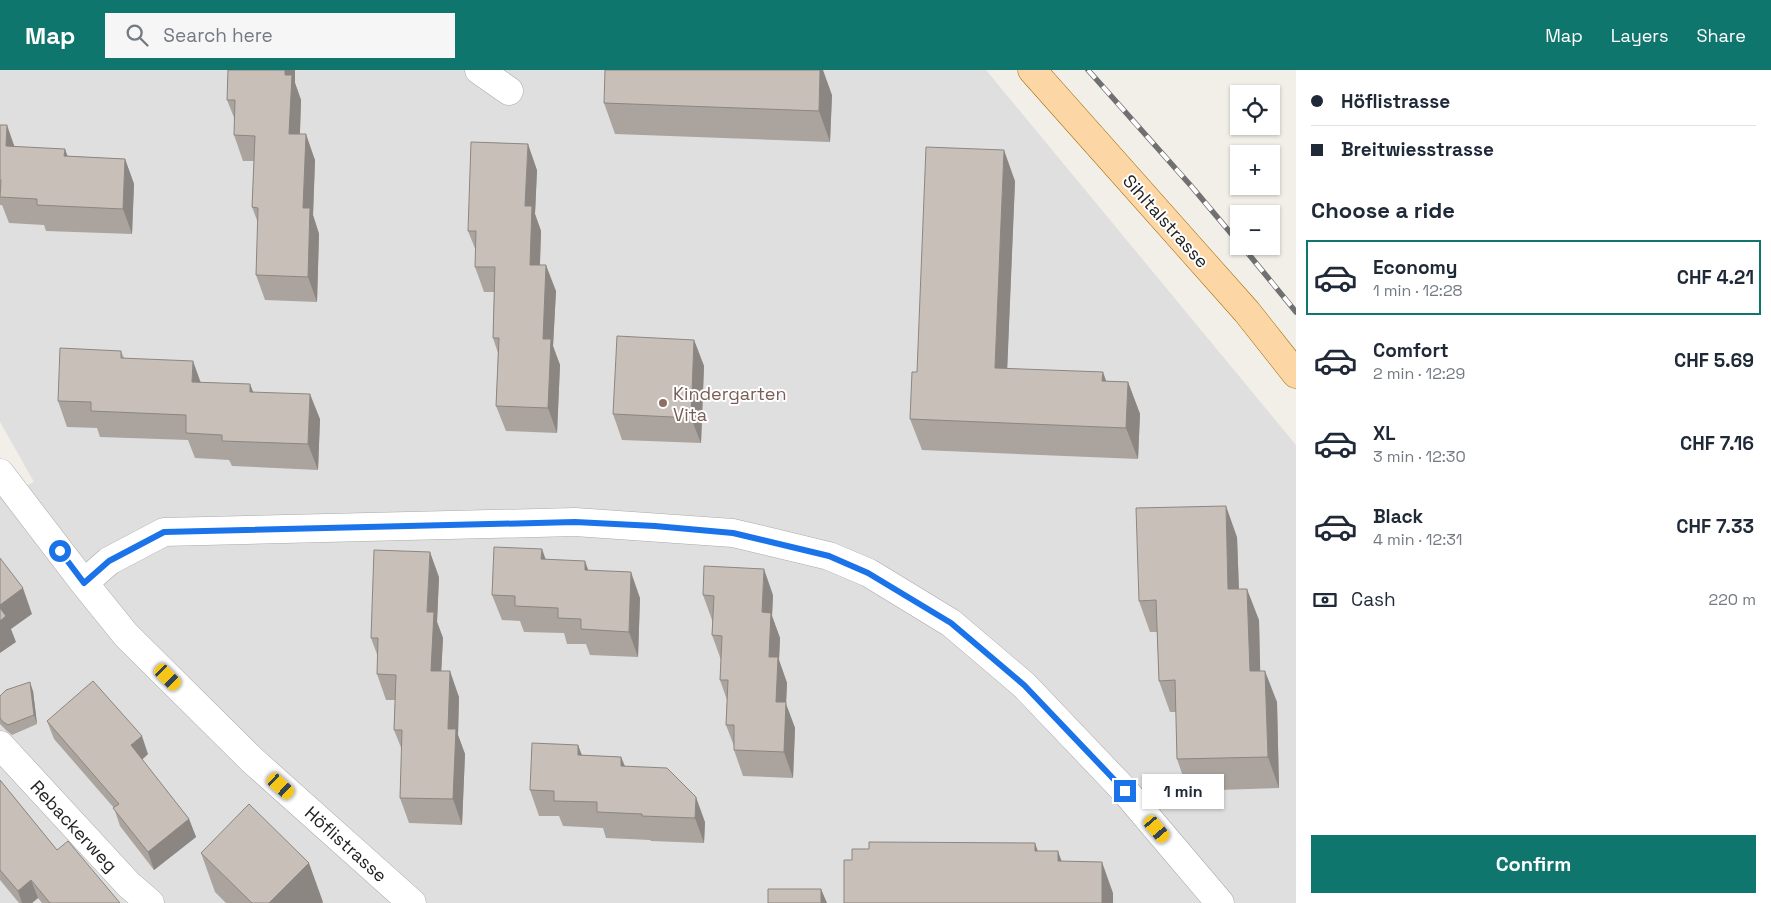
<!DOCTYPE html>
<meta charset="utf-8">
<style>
body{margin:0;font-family:"Space Grotesk",sans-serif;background:#f6f6f7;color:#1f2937;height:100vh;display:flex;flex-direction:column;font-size:19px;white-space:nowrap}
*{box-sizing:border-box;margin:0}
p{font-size:16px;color:#747a83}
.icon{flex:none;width:28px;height:28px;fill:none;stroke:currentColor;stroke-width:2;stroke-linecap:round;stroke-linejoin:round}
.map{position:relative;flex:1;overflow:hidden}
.details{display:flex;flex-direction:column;background:#fff;width:475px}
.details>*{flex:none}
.banner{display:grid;align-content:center;height:110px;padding:0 15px;background:#fff}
.buttons{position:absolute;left:1230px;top:15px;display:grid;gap:10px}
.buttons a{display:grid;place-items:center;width:50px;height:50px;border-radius:0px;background:#fff;box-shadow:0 1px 4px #0004;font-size:25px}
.end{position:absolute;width:22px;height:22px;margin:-11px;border:6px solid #1a73e8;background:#fff;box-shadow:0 0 0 2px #fff}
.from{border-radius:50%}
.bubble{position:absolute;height:35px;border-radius:0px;background:#fff;box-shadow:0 1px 4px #0004;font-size:16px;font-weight:600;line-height:35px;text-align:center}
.car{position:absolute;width:15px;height:30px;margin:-15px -8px;border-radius:6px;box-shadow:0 0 4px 1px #0007;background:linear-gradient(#f5c518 24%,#345 0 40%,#f5c518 0 76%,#345 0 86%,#f5c518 0)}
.banner b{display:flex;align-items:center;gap:18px;height:48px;font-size:19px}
.banner b+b{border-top:1px solid #e0e1e3}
.banner i{width:12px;height:12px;background:#1f2937}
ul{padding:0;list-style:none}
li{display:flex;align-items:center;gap:15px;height:75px;margin:0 10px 8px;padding:0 5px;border:2px solid transparent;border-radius:0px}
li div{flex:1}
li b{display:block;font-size:19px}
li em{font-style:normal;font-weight:600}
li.current{border-color:#0f766e}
li>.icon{width:45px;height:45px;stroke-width:1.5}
h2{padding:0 15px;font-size:22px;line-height:60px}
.pay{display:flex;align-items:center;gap:12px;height:55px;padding:0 15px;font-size:19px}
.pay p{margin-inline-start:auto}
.primary-button{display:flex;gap:10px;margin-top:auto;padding:10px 15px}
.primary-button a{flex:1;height:58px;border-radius:0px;background:#0f766e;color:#fff;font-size:20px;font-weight:600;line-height:58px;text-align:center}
header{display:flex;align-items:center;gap:30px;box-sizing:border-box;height:70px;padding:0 25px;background:#0f766e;color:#fff}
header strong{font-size:24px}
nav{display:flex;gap:28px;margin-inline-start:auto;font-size:18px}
.search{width:350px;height:45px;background:#f6f6f7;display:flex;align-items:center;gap:12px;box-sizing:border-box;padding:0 18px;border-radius:0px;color:#747a83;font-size:19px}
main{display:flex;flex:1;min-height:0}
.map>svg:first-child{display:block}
.residential{fill:#e0dfdf}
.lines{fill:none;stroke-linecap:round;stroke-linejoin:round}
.minor-casing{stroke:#a9a9a9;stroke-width:29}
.primary-casing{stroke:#a06b00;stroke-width:29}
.minor{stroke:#fff;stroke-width:28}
.primary{stroke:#fcd6a4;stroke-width:28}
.rail-casing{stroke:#707070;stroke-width:5.5}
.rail{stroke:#fff;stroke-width:4;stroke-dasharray:11;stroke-linecap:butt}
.wall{fill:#aba49e}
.shaded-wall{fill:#8b8681}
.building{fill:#c7bfb8;stroke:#8b8681}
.route{stroke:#1a73e8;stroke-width:6}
.education-dot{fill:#8d6e63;stroke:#fff;stroke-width:2}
.labels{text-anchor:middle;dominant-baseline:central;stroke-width:4;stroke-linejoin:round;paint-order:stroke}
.street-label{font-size:18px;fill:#222;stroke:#fff}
.education-label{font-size:18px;fill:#785e54;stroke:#fff;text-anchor:start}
</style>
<header>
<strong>Map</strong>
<div class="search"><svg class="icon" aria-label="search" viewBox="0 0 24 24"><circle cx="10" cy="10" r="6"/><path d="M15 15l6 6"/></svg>Search here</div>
<nav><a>Map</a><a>Layers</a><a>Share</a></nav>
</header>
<main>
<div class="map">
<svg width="1296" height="833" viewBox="0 0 1296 833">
<rect width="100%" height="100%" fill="#f2efe9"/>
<!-- residential -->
<path class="residential" d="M0,0h986l310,375v458h-1296v-406l34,-15 -34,-60z"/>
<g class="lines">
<!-- minor casing -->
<g class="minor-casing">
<path id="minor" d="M479,0l30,21
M0,403l84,110 42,52 126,125 160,143
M84,513l25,-22 55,-29 411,-10 158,11 96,23 40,17 82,50 73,62 101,106 95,112
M0,675l129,140 21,18"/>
</g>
<!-- primary casing -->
<g class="primary-casing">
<path id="primary" d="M1032,0l215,242 49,62"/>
</g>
<!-- minor -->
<use href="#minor" class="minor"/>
<!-- primary -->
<use href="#primary" class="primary"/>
<!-- rail casing -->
<g class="rail-casing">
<path id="rail" d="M1088,0l104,117 47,56
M1242,176l54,66"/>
</g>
<!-- rail -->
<use href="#rail" class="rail"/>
</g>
<!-- wall -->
<path class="wall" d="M228,0h67v13l6,17 -1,34 15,26 -2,55 6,19 -2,68 -52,-2 -9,-25 2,-52 -6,-16 2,-46h-11l-9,-26 1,-15 -8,-20z
M832,25l-2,47 -215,-8 -11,-31z
M0,55l15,22 53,9 57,3 9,25 -2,50 -86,-3 -2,-6 -35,-2 -7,-18h-2z
M537,100l-2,44 6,17 -1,34 16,26 -3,55 7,19 -3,68 -51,-2 -10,-25 2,-53 -5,-15 1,-46h-10l-9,-25 1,-16 -8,-20z
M1015,111l-8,187 99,13 22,1 12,32 -2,45 -216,-9 -12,-31 7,-47z
M694,270l10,26 -3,77 -79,-3 -9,-26z
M121,281l3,7 77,24 52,10 67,27 -2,51 -86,-4 -3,-6 -34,-2 -7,-18 -88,-3 -3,-9 -30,-1 -9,-26z
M1237,467l2,52 20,31 1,51 17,31 2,86 -91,3 -11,-32 -1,-47h-6l-11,-31 -2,-49h-7l-11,-31z
M546,489l43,12 51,27 -2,59 -48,-2 -4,-11h-19l-3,-11 -40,-1 -4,-11 -18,-1 -10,-25z
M439,507l-2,45 6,16 -2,33 18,26 -1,38 7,19 -3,71 -53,-2 -9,-25 2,-48 -8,-20 1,-30h-9l-9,-26 1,-17 -7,-19z
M703,525h70l-1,21 8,22 -1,22 8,23 -1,21 9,24 -2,50 -50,-2 -9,-26v-4l-8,-21 1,-25 -7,-20 1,-20 -9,-25v-15z
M33,621l4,33 -25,11 -5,-4 -7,-7v-28z
M47,651l101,33 -6,6 47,59 7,18 -42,33 -34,-44 -6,-18 -60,-69z
M578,675l4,10 39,2 4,9 80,56 -1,21 -53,-2 -1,-1 -44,-2 -3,-10 -40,-2 -4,-10h-20l-9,-26z
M0,710l57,70 63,53h-78l-4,-5 -6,5h-13l-19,-23z
M201,783l122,49 -1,1h-96l-11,-11z"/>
<!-- shaded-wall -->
<path class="shaded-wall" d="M285,0h10v13l6,17 -2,59 -10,-25z
M820,0h3l9,25 -2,47 -11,-31z
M7,55l9,26 -10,-5z
M306,64l9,26 -2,55 6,19 -2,68 -9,-25 -5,-69z
M528,74l9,26 -2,44 6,17 -2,59 -9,-25 -5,-59z
M65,79l9,25 -10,-18z
M1004,80l11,31 -9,218 -11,-31z
M125,89l9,25 -2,50 -9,-25z
M546,195l10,26 -3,55 7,19 -3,68 -9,-25 -5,-69z
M694,270l10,26 -3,77 -10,-25z
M193,291l9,25 -10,-4z
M1103,302l11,31 -12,-22z
M1128,312l12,32 -2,45 -12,-31z
M250,314l10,25 -10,-17z
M310,324l10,25 -2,51 -10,-26z
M1226,436l11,31 3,83 -12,-31z
M542,479l9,25 -10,-15z
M430,482l9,25 -2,45 6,16 -3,58 -9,-25 -4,-59z
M585,491l9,25 -9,-16z
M764,499l9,26 -1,21 8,22 -1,22 8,23 -1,21 9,24 -2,50 -9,-26 -22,-140z
M631,502l9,26 -2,59 -9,-25z
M23,518l9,26 -21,15 5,13 -16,11v-48z
M1247,519l12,31 2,83 -11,-32z
M450,601l9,26 -1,38 7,19 -3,71 -9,-26 -5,-70z
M1265,601l12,31 2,86 -11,-31z
M30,612l3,9 4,33 -3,-9z
M142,666l6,18 -10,9 -7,-18z
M578,675l9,25 -9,-15z
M621,687l10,25 -10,-16z
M696,727l9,25 -1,21 -9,-25z
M189,749l7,18 -42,33 -6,-18z
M1035,773l11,31 -11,-23z
M1058,781l11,31 -11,-21z
M1102,792l11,31v10h-11z
M309,793l14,39 -1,1h-53z
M31,810l7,18 -6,5h-10l-4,-12z
M821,819l6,14h-6z"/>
<!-- building -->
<path class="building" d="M228,0h57v5h7l-3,59h17l-3,74h7l-2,69 -52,-2 2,-67 -6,-1 3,-71 -21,-1 1,-35h-8z
M605,0h215l-1,41 -215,-8z
M0,55h7l-1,21 59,3 -1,7 61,3 -2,50 -86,-4v-6l-37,-2 1,-17h-1z
M471,72l57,2 -3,62h7l-2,59h16l-3,74h8l-3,69 -52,-2 3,-68h-6l2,-71h-20l1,-36h-8z
M926,77l78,3 -9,218 108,4 -1,9 26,1 -2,46 -216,-9 2,-47h5z
M617,266l77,4 -3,78 -78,-4z
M60,278l61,3v7l72,3 -1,21 58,2v8l60,2 -2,50 -86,-3v-6l-36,-2v-18l-95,-4v-9l-33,-1z
M1226,436l2,83h19l3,82h15l3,86 -91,2 -2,-79 -16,1 -3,-81 -17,1 -3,-93z
M494,477l48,2 -1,10 44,2v9l46,2 -2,60 -48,-3v-10l-23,-1v-10l-43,-2v-10l-23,-1z
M374,480l56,2 -3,60h7l-3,59h19l-2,58h8l-3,70 -53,-1 2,-68h-8l2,-55 -19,-1 1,-36h-7z
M0,488l23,30 -23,17z
M704,496l60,3 -2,43 9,1 -2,44h9l-2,45h10l-2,50 -50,-2v-25h-8l2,-45h-8l2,-44 -10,-1 2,-39 -11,-1z
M0,538l6,8 -6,5z
M93,611l49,55 -11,9 58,74 -41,33 -35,-44 6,-4 -72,-83z
M30,612l4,33 -26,10 -5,-3 -3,-4v-22l6,-6z
M532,673l46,2v10l43,2v9l46,2 29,29 -1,21 -53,-2v-2l-45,-2v-10l-43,-1v-10l-24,-1z
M0,710l57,70 11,-9 52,62h-70l-19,-23 -13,11 -18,-21z
M249,734l60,59 -40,40h-17l-51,-50z
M869,772l166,1v8h23v10l44,1v41h-258v-43h8v-11h17z
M768,819h53v14h-53z"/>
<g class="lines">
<!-- route -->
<path class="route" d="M60,481l24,32 25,-22 55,-29 411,-10 80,4 78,7 96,23 39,17 83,50 73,62 101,106"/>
</g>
<!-- markers -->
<circle class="education-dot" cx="663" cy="333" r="5"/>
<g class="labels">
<!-- street labels -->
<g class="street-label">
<text transform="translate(1166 151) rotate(48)">Sihltalstrasse</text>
<text transform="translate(74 756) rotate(47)">Rebackerweg</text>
<text transform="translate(346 774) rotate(42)">Höflistrasse</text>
</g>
<!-- education labels -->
<g class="education-label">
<text x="673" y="323">Kindergarten<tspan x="673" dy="21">Vita</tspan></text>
</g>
</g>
</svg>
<div class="buttons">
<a><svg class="icon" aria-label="locate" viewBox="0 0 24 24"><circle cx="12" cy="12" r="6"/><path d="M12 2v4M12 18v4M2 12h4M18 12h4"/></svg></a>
<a>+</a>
<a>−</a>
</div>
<i class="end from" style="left:60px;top:481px"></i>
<i class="end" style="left:1125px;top:721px"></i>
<div class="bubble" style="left:1142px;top:704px;width:82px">1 min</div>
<i class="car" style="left:168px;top:607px;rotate:135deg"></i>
<i class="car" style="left:281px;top:716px;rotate:132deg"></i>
<i class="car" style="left:1157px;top:759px;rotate:140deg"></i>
</div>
<section class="details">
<div class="banner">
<b><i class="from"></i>Höflistrasse</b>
<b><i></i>Breitwiesstrasse</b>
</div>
<h2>Choose a ride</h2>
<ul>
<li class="current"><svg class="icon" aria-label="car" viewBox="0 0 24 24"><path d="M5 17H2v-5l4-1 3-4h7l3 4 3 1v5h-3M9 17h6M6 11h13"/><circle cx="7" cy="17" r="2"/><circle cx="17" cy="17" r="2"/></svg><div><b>Economy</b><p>1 min · 12:28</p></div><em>CHF 4.21</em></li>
<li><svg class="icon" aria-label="car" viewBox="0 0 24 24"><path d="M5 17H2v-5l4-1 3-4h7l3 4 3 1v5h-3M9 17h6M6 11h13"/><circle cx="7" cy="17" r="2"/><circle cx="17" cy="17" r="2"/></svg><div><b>Comfort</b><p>2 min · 12:29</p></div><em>CHF 5.69</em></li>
<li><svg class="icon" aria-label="car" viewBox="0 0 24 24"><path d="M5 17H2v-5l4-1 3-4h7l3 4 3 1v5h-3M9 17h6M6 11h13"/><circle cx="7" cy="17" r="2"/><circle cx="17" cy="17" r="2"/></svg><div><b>XL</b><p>3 min · 12:30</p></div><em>CHF 7.16</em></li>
<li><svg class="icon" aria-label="car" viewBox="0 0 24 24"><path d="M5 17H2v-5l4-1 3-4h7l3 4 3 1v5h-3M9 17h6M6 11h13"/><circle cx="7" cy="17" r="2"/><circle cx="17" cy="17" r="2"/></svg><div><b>Black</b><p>4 min · 12:31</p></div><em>CHF 7.33</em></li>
</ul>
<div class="pay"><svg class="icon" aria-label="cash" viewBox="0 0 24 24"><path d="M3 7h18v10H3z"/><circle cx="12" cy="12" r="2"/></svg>Cash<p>220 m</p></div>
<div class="primary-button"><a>Confirm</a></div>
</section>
</main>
